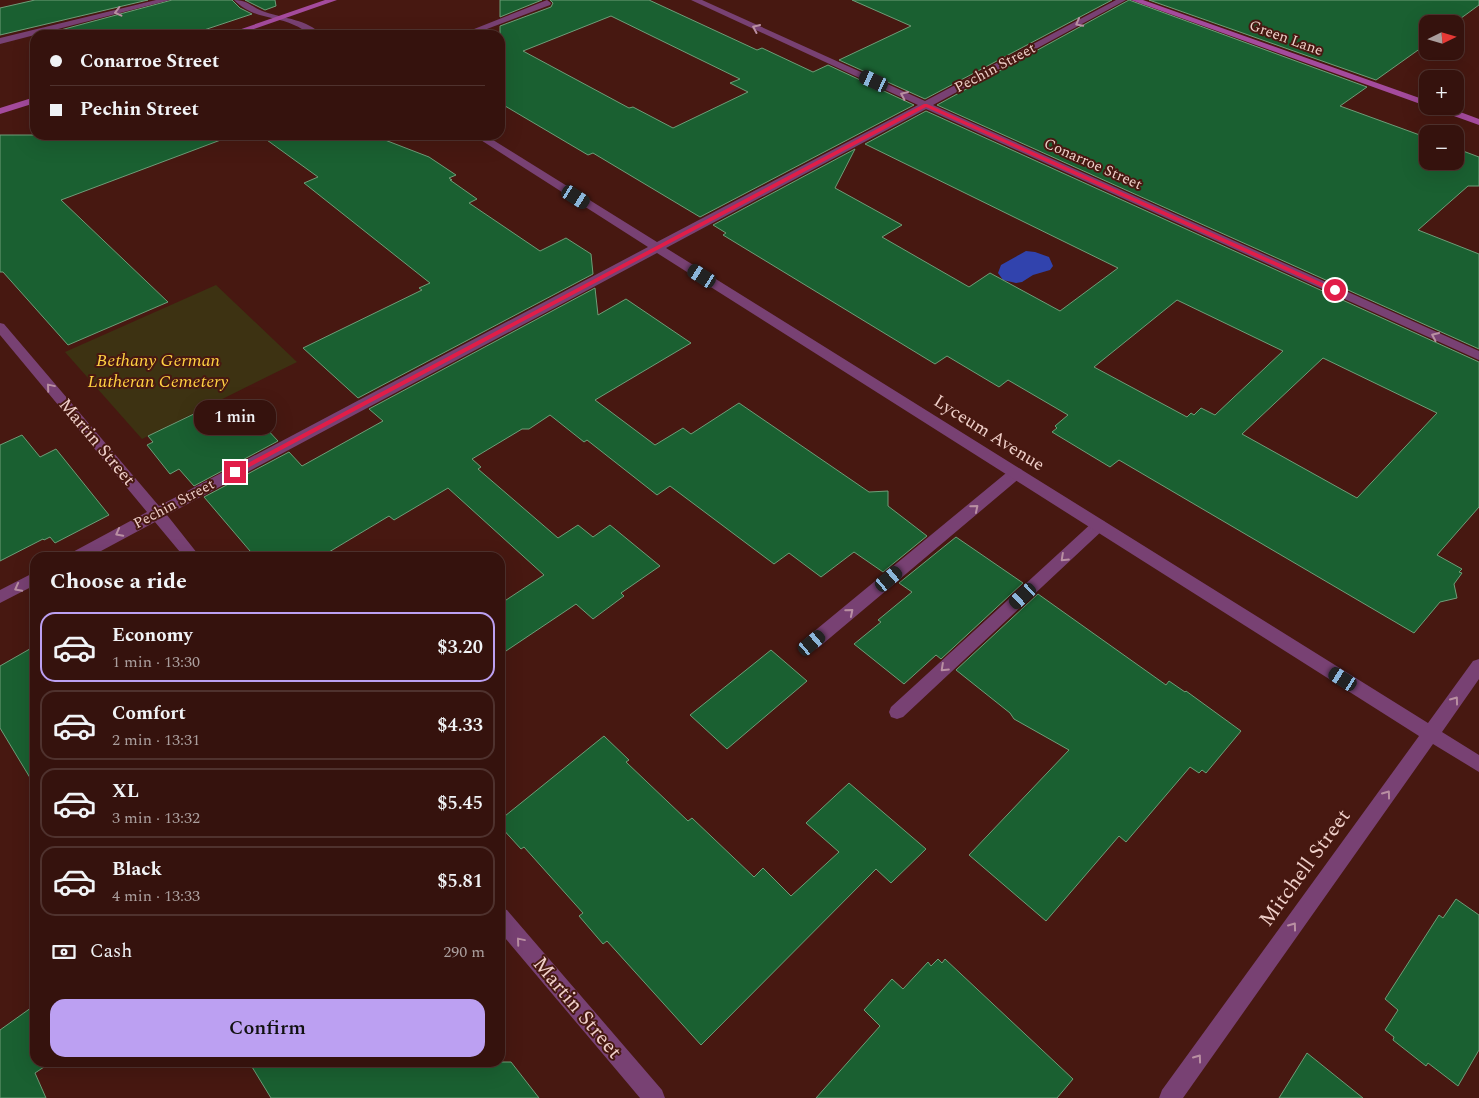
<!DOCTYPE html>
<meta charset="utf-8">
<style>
body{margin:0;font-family:Spectral,serif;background:#3d1b16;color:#f1f3f6;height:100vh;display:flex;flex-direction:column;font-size:19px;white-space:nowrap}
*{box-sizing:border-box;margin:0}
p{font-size:16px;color:#aa9e9d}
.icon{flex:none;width:28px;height:28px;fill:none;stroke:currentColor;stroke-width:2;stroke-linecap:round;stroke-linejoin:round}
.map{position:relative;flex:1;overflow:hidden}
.drawer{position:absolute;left:30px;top:552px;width:475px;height:515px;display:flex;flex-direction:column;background:#35120d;border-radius:15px;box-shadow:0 5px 20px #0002,0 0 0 1px #4f322e}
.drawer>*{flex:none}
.top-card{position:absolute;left:30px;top:30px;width:475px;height:110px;border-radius:15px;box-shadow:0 5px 20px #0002,0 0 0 1px #4f322e;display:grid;align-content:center;height:110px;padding:0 20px;background:#35120d}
.needle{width:32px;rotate:85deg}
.fabs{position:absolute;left:1419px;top:15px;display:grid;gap:10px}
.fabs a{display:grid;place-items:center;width:45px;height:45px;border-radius:10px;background:#35120d;box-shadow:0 5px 20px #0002,0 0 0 1px #4f322e;font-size:25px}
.end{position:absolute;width:22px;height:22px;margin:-11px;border:6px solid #e11d48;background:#fff;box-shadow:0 0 0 2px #fff}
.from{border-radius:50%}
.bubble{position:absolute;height:35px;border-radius:15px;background:#35120d;box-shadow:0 5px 20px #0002,0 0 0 1px #4f322e;font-size:16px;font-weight:600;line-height:35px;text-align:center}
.car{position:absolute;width:15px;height:30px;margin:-15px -8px;border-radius:6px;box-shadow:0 0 4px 1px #0007;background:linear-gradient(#222 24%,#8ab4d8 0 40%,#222 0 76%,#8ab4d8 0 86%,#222 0)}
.top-card b{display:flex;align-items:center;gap:18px;height:48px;font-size:19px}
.top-card b+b{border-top:1px solid #4f322e}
.top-card i{width:12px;height:12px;background:#f1f3f6}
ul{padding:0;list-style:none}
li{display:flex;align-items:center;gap:15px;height:70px;margin:0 10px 8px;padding:0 10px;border:2px solid #4f322e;border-radius:15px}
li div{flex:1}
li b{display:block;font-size:19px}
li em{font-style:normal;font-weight:600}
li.on{border-color:#bca0f2}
li>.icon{width:45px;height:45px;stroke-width:1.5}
h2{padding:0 20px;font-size:22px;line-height:60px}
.pay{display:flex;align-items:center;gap:12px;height:55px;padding:0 20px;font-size:19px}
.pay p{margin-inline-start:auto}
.button{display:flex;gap:10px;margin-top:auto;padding:10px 20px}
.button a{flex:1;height:58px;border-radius:15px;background:#bca0f2;color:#111;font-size:20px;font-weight:600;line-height:58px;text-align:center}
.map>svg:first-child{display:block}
.green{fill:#3d3212}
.water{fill:#3143ad}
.building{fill:#1a6031;stroke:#6e9d78;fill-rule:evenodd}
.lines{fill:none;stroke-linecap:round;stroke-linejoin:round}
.lane{fill:#784173;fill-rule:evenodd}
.street{fill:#784173;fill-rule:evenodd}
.secondary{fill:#a44b9d;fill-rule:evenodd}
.oneway{stroke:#b98fa2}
.route{fill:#e11d48}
.labels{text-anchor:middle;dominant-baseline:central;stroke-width:4;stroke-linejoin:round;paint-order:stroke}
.far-street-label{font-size:15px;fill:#efcfc9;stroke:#471811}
.park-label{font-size:18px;font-style:italic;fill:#ffd142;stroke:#471811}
.street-label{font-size:18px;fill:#efcfc9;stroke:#471811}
.near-street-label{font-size:21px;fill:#efcfc9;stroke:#471811}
</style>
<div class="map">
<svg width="1479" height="1098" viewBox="0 0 1479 1098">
<rect width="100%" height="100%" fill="#471811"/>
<!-- green -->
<path class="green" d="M216,285l81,77 -155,77 -77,-87z"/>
<!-- water -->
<path class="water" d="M1026,251l9,1 14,5 4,9 -3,4 -17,5 -11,7 -6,1 -13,-3 -5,-7 3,-8z"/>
<!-- building -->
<path class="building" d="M35,0h113l-148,35v-27z
M172,0h60l8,8 12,6 -63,21h-147z
M245,0h30l1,6 -11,4z
M500,0h42l-42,17z
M550,0h99l108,50 5,-2 51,24 15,-7 86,40 -214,112 -107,-64 -5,2 -88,-52v-77l51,-19 2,-4zM611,16l129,63 -10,4 18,9 -75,36 -40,-21 -4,1 -106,-57z
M852,0h260l-187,99 -86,-39 72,-34z
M1129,0l238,87 -27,19 88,32v23h27v-13l24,9v29h-11l-50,44 61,24v95l-542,-244z
M1149,0h330v5l-26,19h-25v19l-52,37z
M926,111l553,251v145l-42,48 25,14 -3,3 3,1 -8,11 3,14 -17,4 -26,31 -295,-173 -9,7 -58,-35 5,-4 -2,-2 13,-11 -60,-35 -9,7 -52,-31 -12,8 -212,-129 3,-2 -13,-8 142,-76 -20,39 67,37 -20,12 87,50 21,-14 70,38 58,-43 -253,-124zM1177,300l106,51 -68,64 -14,-7 -7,7 -3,-2 -4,4 -93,-50zM1323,358l114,55 -80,85 -115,-64z
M0,135h225l1,3 -165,62 107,102 -100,43 -65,-73h-3z
M260,135h112l57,22 27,18 -7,3 3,2h-2l27,19 -8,4 71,48 26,-13 25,16 2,20 -235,124 -55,-50 119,-58 -3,-2 11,-5 -126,-100 14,-6z
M595,288l3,27 28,-16 65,44 -96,57 60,45 28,-17 8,6 48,-31 130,89 19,-1v15l39,30 -44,36 -29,-20 -33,25 -32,-24 -15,11 -104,-78 -13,9 -70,-55 -3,2 -34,-27 -21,14h-7l-50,30 9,8 -3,2 80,69 20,-13 15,12 17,-12 50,41 -39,27 3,3 -31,23 -17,-15 -76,51v-51l44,-29 -96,-87 -54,32 -5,-4 -70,42h-63l-52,-61 85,-45 13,14 81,-45 -14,-12z
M223,400l17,18 11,-6 27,29 -84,45 -15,-17 -9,5 -23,-29 6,-3 -5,-6z
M22,435l18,22 16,-8 53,66 -54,28 -5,-6 -6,3 -1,-1 -43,22v-116z
M956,537l67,46 -82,76 -5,-4 -32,29 -50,-40 27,-22 -3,-2 34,-28 -13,-9z
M1038,594l128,91 3,-4 16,11 1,-1 55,40 -35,42 -4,-3 -3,3 -9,-6 -64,75 -7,-6 -73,85 -77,-66 100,-105 -55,-31 -4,-6 -54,-43z
M35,646v140l-35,-58v-62z
M771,650l36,31 -80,68 -37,-34z
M604,736l25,24 -3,2 62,59 4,-3 62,59 9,-9 28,28 48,-44 -33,-29 43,-40 77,66 -35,34 -15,-14 -175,176 -94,-104 -4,3 -24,-28 4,-3 -59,-66 -3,2 -21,-23v-6z
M1456,899l23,16v135l-21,36 -30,-23 -2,3 -33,-26 1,-3 -9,-7 13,-20 -13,-11 54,-84 4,3z
M938,959l4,4 3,-4 128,120 -16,19h-241l64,-72 -16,-16 28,-31 11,10 25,-27 3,4z
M35,1005v57h7l2,5 -9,6 11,25h-46v-68z
M1307,1053l56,45h-84z
M249,1062h262l28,36h-268z"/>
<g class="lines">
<!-- lane -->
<path class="lane" d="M547,0l4,3 -1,2 -79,30h-12z
M1016,468l5,1 2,4 -2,4 -203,171 -6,2 -6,-2 -2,-5 2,-5 205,-169z
M1099,520l5,1 2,4 -2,4 -201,188 -6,2 -6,-2 -2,-5 2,-5 203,-186z"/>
<!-- street -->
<path class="street" d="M156,0h14l-170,44v-6z
M234,0c15,0 18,8 31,12 20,7 42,7 57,23 -14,0 -16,-5 -28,-10 -21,-10 -41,-6 -60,-25z
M691,0h11l223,101 191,-101h10l-193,105 546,246v9l-553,-251 -260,139 762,475 45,-62 6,-2v20l-37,53 37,23v17l-46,-28 -250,354h-24l3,-8 257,-354 -762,-483 -490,262 34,43h-16l-30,-36 -67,36h-21l2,-4 78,-42 -147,-177v-12l4,1 155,182 489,-259 -175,-112h12l172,107 261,-137z
M35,572v13l-35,18v-13z
M500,908l7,2 155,180 3,8h-25l-140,-166z"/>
<!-- secondary -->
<path class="secondary" d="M325,0h12l-100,35h-13z
M1131,0h12l285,101v5h16l35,13v6z
M35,97v6l-35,11v-6z"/>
</g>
<!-- one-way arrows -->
<defs><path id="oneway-chevron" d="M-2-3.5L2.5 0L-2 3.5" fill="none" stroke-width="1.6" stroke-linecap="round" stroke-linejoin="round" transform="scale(1.25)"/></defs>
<g class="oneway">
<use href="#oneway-chevron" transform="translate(118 12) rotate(166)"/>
<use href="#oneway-chevron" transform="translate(1079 23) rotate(152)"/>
<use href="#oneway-chevron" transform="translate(756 28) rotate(-156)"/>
<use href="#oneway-chevron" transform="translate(904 95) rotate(-156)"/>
<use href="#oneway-chevron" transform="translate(1435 336) rotate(-156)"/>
<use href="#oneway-chevron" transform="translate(50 387) rotate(-130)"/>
<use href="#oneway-chevron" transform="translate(975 508) rotate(-40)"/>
<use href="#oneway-chevron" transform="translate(119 533) rotate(152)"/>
<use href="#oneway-chevron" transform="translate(1064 558) rotate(137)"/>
<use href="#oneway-chevron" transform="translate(18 588) rotate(152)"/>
<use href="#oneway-chevron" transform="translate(850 612) rotate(-40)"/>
<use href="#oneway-chevron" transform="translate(944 668) rotate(137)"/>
<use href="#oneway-chevron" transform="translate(1455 700) rotate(-54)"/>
<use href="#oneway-chevron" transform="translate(1387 794) rotate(-54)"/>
<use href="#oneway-chevron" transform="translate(1293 926) rotate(-54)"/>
<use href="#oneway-chevron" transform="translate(520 941) rotate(-130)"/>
<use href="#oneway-chevron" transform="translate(1198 1058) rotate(-54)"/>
</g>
<!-- route -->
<path class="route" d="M924,104h3l411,186 -5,2 -407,-185 -688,366h-5l-2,-1z"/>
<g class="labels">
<!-- far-street labels -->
<g class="far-street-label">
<text transform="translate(1286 38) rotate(20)">Green Lane</text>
<text transform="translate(995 68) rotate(-28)">Pechin Street</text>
<text transform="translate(1093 164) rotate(24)">Conarroe Street</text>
<text transform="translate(174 504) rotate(-28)">Pechin Street</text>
</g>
<!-- park labels -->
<g class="park-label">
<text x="158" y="360">Bethany German<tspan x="158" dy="21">Lutheran Cemetery</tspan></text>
</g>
<!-- street labels -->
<g class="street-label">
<text transform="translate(989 433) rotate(32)">Lyceum Avenue</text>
<text transform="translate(97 442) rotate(50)">Martin Street</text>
</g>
<!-- near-street labels -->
<g class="near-street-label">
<text transform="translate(1305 868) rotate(-54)">Mitchell Street</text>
<text transform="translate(577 1008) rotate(50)">Martin Street</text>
</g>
</g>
</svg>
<div class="fabs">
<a><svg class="needle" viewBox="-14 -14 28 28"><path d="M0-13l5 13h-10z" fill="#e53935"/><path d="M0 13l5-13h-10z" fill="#aa9e9d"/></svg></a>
<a>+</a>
<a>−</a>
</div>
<i class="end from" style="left:1335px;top:290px"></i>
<i class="end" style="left:235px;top:472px"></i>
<div class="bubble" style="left:194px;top:400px;width:82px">1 min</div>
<i class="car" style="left:874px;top:81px;rotate:295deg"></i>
<i class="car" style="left:576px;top:197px;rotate:122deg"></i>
<i class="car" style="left:702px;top:276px;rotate:302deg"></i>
<i class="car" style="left:889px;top:579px;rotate:50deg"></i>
<i class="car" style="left:1023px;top:596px;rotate:228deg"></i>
<i class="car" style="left:812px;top:643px;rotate:50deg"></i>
<i class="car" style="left:1343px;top:679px;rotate:302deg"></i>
<div class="top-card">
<b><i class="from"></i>Conarroe Street</b>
<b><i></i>Pechin Street</b>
</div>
<section class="drawer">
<h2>Choose a ride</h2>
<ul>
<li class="on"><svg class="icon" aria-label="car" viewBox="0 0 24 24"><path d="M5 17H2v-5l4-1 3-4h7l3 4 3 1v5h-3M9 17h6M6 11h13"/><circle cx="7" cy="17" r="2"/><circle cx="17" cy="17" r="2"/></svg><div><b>Economy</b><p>1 min · 13:30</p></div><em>$3.20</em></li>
<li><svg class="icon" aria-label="car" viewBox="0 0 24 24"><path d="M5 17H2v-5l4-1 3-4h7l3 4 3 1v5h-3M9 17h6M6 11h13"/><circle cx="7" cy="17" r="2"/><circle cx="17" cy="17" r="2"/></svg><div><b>Comfort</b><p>2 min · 13:31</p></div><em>$4.33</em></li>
<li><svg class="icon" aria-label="car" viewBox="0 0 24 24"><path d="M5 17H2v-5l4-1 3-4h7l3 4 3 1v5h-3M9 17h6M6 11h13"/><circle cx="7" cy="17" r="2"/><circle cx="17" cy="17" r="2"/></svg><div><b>XL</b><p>3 min · 13:32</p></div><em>$5.45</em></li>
<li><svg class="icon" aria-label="car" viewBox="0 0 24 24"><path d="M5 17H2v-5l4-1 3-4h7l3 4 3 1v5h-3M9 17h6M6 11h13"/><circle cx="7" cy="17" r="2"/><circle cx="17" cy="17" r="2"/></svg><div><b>Black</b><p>4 min · 13:33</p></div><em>$5.81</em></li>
</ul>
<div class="pay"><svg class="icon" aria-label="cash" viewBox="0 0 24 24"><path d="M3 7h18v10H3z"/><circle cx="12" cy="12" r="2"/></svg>Cash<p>290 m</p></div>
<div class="button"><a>Confirm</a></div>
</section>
</div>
